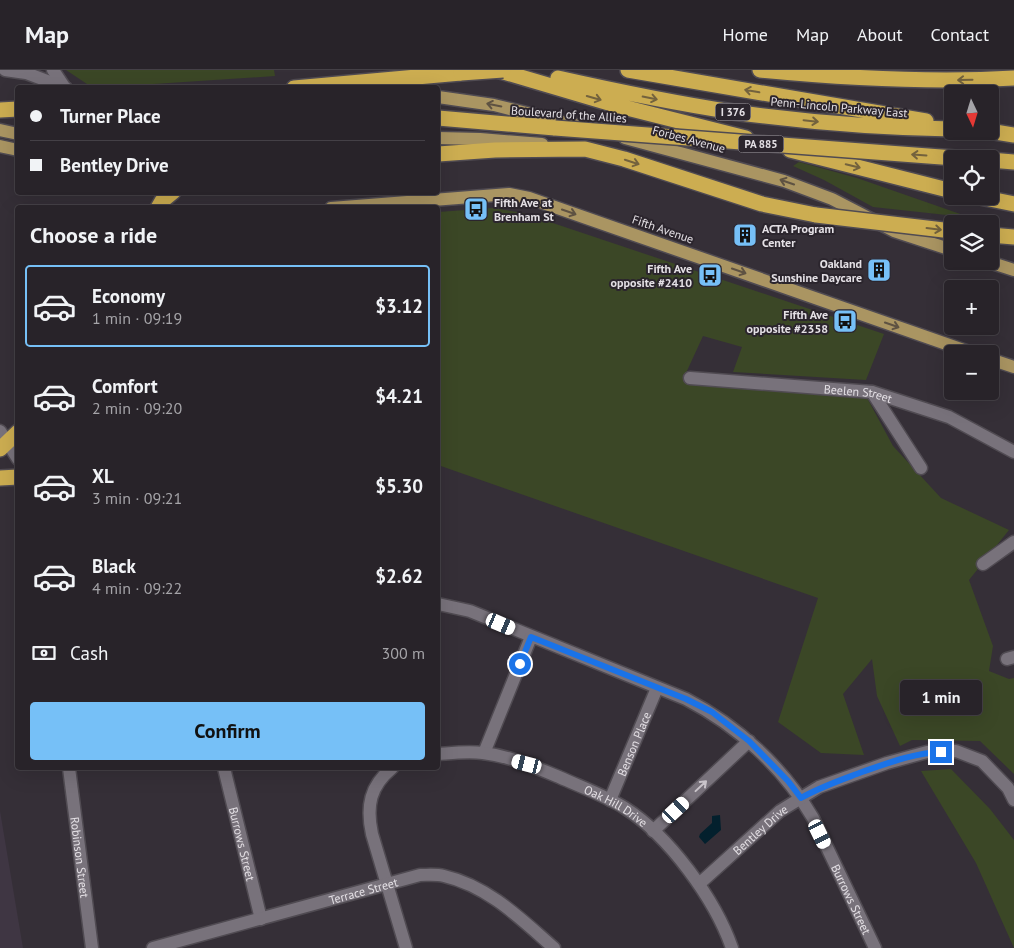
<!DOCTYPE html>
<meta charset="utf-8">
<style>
body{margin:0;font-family:"PT Sans",sans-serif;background:#342f35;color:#f1f3f6;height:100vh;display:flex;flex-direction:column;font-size:19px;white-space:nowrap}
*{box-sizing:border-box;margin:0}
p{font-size:16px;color:#a5a4a8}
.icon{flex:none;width:28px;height:28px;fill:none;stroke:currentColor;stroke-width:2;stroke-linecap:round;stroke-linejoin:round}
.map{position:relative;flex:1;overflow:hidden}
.side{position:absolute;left:15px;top:135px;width:425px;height:565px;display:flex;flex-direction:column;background:#282329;border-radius:5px;box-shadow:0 5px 20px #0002,0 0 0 1px #444046}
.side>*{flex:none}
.guide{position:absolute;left:15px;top:15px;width:425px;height:110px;border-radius:5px;box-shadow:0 5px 20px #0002,0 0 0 1px #444046;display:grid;align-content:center;height:110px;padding:0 15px;background:#282329}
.needle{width:32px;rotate:176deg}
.buttons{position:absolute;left:944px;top:15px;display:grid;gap:10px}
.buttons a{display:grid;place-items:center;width:55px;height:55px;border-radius:5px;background:#282329;box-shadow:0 5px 20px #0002,0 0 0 1px #444046;font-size:25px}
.end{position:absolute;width:22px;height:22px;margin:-11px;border:6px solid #1a73e8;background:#fff;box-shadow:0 0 0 2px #fff}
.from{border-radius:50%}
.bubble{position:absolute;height:35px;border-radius:5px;background:#282329;box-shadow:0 5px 20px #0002,0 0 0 1px #444046;font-size:16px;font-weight:700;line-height:35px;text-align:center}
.car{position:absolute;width:15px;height:30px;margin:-15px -8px;border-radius:6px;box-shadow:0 0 4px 1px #0007;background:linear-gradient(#fff 24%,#345 0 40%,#fff 0 76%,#345 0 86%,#fff 0)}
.guide b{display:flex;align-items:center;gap:18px;height:48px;font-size:19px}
.guide b+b{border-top:1px solid #444046}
.guide i{width:12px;height:12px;background:#f1f3f6}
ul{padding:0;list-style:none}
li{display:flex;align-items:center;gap:15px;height:82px;margin:0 10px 8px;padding:0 5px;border:2px solid transparent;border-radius:5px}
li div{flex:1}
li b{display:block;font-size:19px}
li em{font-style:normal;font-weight:700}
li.on{border-color:#76c0f7}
li>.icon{width:45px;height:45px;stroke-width:1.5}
h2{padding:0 15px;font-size:22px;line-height:60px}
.pay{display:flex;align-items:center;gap:12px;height:55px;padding:0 15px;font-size:19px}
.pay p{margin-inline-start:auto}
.button{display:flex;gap:10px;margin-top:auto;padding:10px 15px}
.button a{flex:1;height:58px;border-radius:5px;background:#76c0f7;color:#111;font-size:20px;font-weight:700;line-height:58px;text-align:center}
header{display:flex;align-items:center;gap:30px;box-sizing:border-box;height:70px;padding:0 25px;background:#282329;border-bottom:1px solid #444046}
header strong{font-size:24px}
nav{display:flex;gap:28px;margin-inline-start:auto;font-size:18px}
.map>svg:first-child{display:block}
.built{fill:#3f3643}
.green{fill:#3b4726}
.water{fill:#03202d}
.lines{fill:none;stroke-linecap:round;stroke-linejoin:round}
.minor-casing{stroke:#504b52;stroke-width:15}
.major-casing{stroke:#504b52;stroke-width:15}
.highway-casing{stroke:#504b52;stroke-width:18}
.minor{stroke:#78727b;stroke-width:12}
.major{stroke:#aa9562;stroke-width:12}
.highway{stroke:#ccad51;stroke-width:15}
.highway-bridge-casing{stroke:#504b52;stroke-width:18;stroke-linecap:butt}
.highway-bridge{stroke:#ccad51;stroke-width:15}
.oneway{stroke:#73623d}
.oneway2{stroke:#5e5242}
.oneway3{stroke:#c9c4ca}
.route{stroke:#1a73e8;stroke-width:6}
.labels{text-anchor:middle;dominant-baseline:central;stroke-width:4;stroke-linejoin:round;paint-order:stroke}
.shield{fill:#2b252d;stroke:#aca8ae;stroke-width:1}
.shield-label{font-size:11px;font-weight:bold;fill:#e4e0e5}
.street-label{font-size:12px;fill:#e4e0e5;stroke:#2b252d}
.poi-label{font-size:12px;font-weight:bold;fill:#e4e0e5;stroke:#2b252d;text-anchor:end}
</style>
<header>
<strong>Map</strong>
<nav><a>Home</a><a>Map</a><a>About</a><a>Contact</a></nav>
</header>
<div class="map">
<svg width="1014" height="878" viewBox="0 0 1014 878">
<rect width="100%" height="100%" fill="#352f37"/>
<!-- built -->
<path class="built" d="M0,741l23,137h-23z"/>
<!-- green -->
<path class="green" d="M66,0h208l1,6 -182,12z
M799,92l58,16 109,38 -1,1 -92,-10 -49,-27 -31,-14z
M493,138l30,5 361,121 -18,46 -133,-8 9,-25 -39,-11 -17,37 4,9 51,6 125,8 27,50 48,52 68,32 -40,50 24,66 -4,25 20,8 5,-1v96l-34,-33 -68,-1 -12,6 -23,-50 -5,-37 -29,35 21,61 -43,-2 -43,-31 40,-124 -380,-133v-253z
M951,699l39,40 24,31v108l-38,-85 -55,-92z"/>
<!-- water -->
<path class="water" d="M720,745l1,15 -16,14 -6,-7 1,-3 12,-11v-7z"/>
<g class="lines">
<!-- minor casing -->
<g class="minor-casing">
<g id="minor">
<path d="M5,0l21,3 40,15"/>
<path d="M53,0l10,15"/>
<path id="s1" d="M690,308l182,14 77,25 65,35"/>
<path d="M872,322l49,76"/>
<path d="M0,361l18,28"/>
<path d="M983,494l31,-22"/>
<path id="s2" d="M438,534l32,7 216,88c52,27 97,68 127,119l62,130"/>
<path d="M1007,589l7,-2"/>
<path d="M484,683l47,-116"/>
<path id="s3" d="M438,684c14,-1 30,-3 45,-1 26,3 52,14 76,24 22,10 45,18 66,31 44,28 90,91 107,140"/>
<path id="s4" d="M69,698l23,180"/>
<path id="s5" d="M224,698l37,151"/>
<path d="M392,698c-22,18 -26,38 -20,66l34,114"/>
<path id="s6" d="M610,730l47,-112"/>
<path d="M653,761l96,-90"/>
<path id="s7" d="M699,814l81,-73 21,-13 18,-11 68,-24 40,-11 29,-1 26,10 26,27 6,12"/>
<path id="s8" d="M153,878l267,-73c8,0 16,-1 24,1 44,10 77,43 110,72"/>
</g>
</g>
<!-- major casing -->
<g class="major-casing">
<path id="major" d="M438,27l56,8 81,20
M0,60l18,4
M438,68l42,1 62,5
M625,68l159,43 48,18 62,32 58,19
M0,76l18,4
M331,138l178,-14 20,4 446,156
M986,191l28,9
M990,289l24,8"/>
</g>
<!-- highway casing -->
<g class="highway-casing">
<path id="highway" d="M497,0l122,36 127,32
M628,0l298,51
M760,0c84,8 169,13 254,8
M558,8c58,13 116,25 175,34 73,10 146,16 219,17
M294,18l167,-15
M0,40l18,-1
M438,48l117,10
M989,61l25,4
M790,80l162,41
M438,84l57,-4 90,-1 39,10 138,45 54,11
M990,90l24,2
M975,126l39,8
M158,138l4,-7 11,-9
M990,165l24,2
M0,379l18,-17
M0,408l18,-1"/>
</g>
<!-- minor -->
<use href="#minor" class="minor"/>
<!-- major -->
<use href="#major" class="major"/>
<!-- highway -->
<use href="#highway" class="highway"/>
<!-- highway-bridge casing -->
<g class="highway-bridge-casing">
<path id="highway-bridge" d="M461,3l42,-3
M555,58l413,31
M816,145l136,16"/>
</g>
<!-- highway-bridge -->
<use href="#highway-bridge" class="highway-bridge"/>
</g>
<!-- one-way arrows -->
<defs><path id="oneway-shaft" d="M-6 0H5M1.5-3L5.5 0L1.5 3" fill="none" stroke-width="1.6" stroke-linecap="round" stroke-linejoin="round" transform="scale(1.25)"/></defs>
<g class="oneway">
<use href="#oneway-shaft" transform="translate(965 10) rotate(179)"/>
<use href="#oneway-shaft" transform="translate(752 21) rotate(-170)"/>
<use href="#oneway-shaft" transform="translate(594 28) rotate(16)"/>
<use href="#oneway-shaft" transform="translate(650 28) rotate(11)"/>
<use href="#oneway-shaft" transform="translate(811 51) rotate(6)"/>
<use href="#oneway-shaft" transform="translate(919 85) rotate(-176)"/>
<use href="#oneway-shaft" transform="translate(632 92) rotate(18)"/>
<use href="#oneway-shaft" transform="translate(853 96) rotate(14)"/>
<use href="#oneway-shaft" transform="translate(934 159) rotate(7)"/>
</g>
<g class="oneway2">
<use href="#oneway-shaft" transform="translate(494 35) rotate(-169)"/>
<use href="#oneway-shaft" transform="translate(787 112) rotate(-161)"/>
<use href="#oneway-shaft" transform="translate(569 142) rotate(19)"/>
<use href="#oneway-shaft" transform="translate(739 201) rotate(19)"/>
<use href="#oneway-shaft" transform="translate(892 255) rotate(19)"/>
</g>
<use class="oneway3" href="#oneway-shaft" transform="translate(701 716) rotate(-43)"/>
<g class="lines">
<!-- route -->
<path class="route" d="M520,594l11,-27 155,62 26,13 37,29 39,40 13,17c19,-11 40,-18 61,-26 26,-9 52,-19 79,-20"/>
</g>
<!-- icons -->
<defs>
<g id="bus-square" transform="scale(1.25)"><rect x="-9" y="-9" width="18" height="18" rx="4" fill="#76c0f7" stroke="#2b252d"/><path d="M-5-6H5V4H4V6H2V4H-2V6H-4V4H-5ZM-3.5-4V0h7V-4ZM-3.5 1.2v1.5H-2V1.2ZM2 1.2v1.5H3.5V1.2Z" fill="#111"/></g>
<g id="building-square" transform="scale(1.25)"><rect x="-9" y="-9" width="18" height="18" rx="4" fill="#76c0f7" stroke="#2b252d"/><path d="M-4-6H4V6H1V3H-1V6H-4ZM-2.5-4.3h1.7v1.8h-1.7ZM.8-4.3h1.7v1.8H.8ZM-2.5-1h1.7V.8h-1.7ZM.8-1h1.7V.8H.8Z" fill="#111"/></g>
</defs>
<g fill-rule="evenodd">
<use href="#bus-square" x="476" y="139"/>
<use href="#building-square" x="745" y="165"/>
<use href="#building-square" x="879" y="200"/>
<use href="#bus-square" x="710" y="205"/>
<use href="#bus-square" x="845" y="251"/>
</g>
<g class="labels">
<!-- shield labels -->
<g class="shield">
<rect x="715.5" y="33.5" width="35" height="17" rx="4"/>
<rect x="738.5" y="65.5" width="45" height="17" rx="4"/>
</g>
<g class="shield-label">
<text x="733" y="42">I 376</text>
<text x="761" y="74">PA 885</text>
</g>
<!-- street labels -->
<g class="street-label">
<text transform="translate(839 37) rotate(5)">Penn-Lincoln Parkway East</text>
<text transform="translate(569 44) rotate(4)">Boulevard of the Allies</text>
<text transform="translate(689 69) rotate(15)">Forbes Avenue</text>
<text transform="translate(663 159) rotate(19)">Fifth Avenue</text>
<text stroke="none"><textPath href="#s1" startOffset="169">Beelen Street</textPath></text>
<text stroke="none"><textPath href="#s6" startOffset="61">Benson Place</textPath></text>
<text stroke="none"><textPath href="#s3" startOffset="189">Oak Hill Drive</textPath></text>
<text stroke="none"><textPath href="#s7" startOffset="82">Bentley Drive</textPath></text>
<text stroke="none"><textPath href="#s5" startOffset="78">Burrows Street</textPath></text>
<text stroke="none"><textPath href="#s4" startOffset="90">Robinson Street</textPath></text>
<text stroke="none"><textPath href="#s8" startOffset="218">Terrace Street</textPath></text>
<text stroke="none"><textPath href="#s2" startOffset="532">Burrows Street</textPath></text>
</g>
<!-- poi labels -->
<g class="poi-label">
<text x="494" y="132" text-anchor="start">Fifth Ave at<tspan x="494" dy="14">Brenham St</tspan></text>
<text x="762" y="158" text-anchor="start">ACTA Program<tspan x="762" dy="14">Center</tspan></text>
<text x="862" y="193">Oakland<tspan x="862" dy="14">Sunshine Daycare</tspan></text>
<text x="692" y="198">Fifth Ave<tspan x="692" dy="14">opposite #2410</tspan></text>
<text x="828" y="244">Fifth Ave<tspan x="828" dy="14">opposite #2358</tspan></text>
</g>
</g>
</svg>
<div class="buttons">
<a><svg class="needle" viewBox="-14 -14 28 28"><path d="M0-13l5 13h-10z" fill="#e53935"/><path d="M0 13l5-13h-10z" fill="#a5a4a8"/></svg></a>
<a><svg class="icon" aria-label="locate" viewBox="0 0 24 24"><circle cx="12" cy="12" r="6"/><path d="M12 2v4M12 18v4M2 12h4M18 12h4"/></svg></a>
<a><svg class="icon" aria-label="layers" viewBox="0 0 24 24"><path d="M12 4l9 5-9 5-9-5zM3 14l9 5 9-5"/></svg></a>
<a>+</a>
<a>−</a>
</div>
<i class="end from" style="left:520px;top:594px"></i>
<i class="end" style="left:941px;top:682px"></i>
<div class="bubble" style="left:900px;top:610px;width:82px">1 min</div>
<i class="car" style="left:501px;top:554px;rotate:113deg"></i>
<i class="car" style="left:527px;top:694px;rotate:284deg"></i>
<i class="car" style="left:676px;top:740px;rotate:47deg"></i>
<i class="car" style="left:820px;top:764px;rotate:154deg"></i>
<div class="guide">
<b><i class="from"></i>Turner Place</b>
<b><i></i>Bentley Drive</b>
</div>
<section class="side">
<h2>Choose a ride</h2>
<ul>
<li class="on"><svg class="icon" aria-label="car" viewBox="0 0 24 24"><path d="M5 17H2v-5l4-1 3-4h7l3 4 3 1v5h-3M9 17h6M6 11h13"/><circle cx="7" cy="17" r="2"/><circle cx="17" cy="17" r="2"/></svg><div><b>Economy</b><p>1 min · 09:19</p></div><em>$3.12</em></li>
<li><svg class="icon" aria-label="car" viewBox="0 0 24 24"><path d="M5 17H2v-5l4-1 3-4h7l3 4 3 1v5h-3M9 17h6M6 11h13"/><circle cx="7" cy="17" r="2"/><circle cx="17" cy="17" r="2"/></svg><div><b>Comfort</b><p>2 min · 09:20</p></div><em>$4.21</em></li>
<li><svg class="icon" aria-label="car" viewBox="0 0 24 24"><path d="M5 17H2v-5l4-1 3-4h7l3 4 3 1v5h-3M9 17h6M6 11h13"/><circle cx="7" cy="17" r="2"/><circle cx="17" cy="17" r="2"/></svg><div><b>XL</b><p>3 min · 09:21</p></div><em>$5.30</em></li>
<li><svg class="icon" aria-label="car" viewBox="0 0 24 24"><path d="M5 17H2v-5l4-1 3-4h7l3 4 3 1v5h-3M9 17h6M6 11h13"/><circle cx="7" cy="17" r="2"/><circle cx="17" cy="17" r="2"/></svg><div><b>Black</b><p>4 min · 09:22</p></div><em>$2.62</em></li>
</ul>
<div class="pay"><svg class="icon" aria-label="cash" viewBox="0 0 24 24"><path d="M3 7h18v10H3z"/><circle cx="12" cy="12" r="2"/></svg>Cash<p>300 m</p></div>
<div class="button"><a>Confirm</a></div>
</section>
</div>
